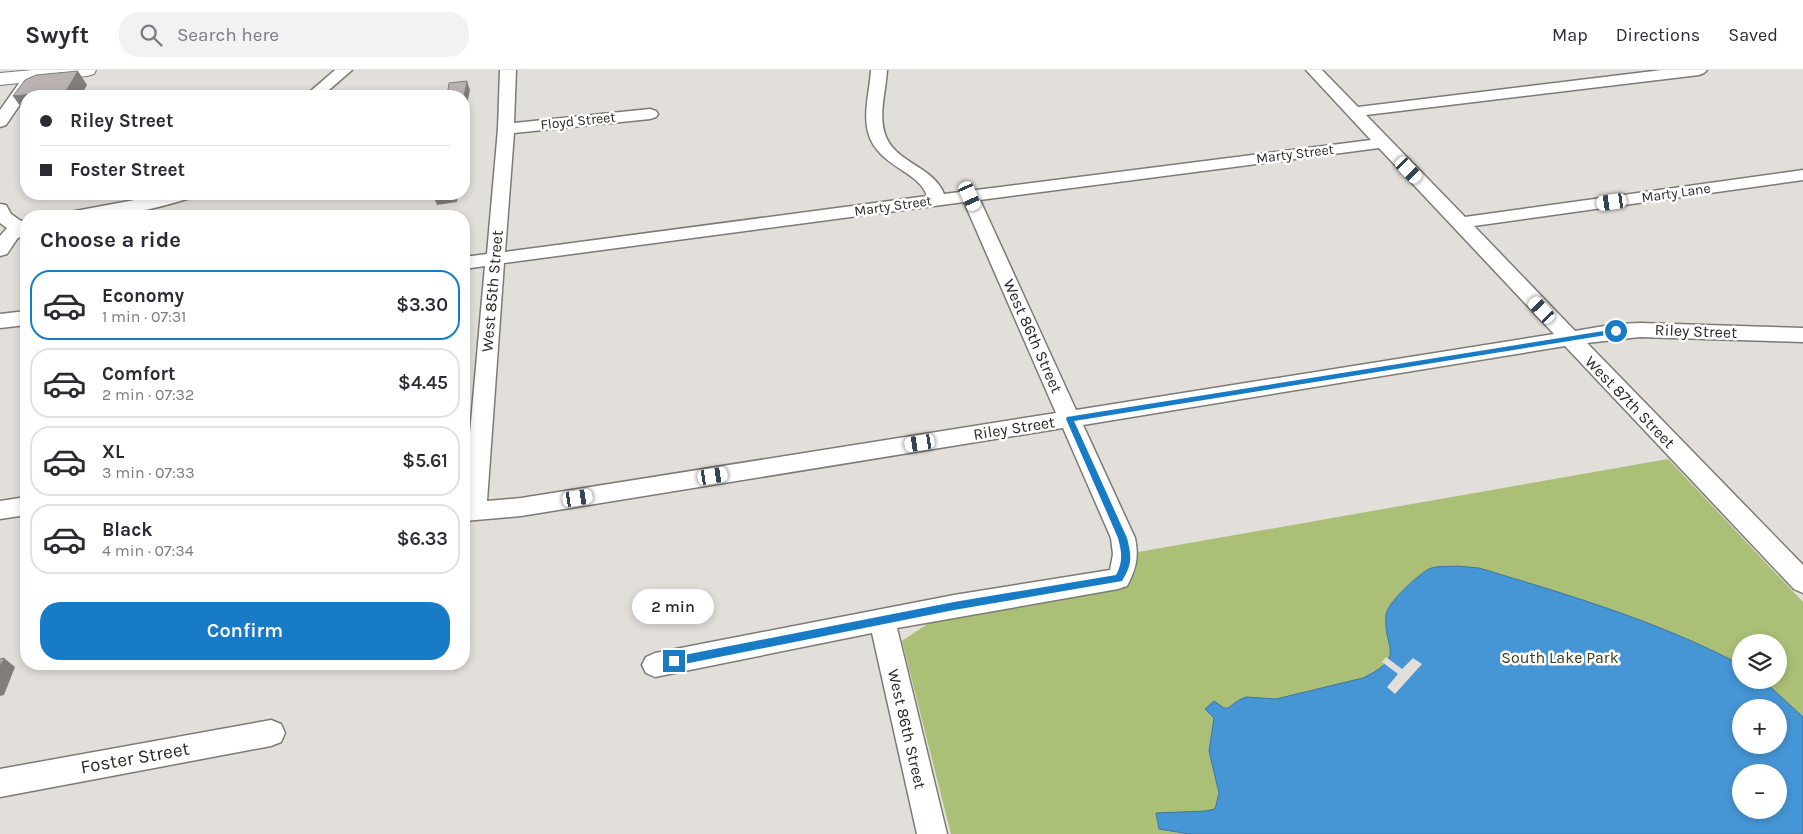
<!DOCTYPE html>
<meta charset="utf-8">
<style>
body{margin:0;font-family:Karla,sans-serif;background:#f2f2f3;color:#2b2b33;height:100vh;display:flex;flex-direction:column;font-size:19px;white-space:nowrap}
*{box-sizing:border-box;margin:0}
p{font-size:16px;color:#7c7c81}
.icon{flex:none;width:28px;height:28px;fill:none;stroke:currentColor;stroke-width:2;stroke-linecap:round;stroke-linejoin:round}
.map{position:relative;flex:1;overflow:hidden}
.details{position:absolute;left:20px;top:140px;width:450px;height:460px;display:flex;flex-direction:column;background:#fff;border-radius:20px;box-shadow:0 2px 8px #0003}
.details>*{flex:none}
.guide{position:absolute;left:20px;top:20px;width:450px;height:110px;border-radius:20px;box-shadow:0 2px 8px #0003;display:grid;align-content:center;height:110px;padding:0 20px;background:#fff}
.controls{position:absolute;left:1732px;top:564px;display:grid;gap:10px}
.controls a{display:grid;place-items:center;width:55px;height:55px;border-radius:50%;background:#fff;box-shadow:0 2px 8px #0003;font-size:25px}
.end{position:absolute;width:22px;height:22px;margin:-11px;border:6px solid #187bc6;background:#fff;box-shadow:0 0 0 2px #fff}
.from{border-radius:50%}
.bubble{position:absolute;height:35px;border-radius:18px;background:#fff;box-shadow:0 2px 8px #0003;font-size:16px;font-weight:600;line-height:35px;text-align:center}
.car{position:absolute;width:15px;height:30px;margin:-15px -8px;border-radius:6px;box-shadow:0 0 4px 1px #0007;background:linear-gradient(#fff 24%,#345 0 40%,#fff 0 76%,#345 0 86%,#fff 0)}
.guide b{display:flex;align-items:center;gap:18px;height:48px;font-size:19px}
.guide b+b{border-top:1px solid #e1e1e2}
.guide i{width:12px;height:12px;background:#2b2b33}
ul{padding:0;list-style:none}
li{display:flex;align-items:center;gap:15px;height:70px;margin:0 10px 8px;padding:0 10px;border:2px solid #e1e1e2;border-radius:20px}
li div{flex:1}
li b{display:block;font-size:19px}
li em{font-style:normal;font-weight:600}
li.active{border-color:#187bc6}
li>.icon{width:45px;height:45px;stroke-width:1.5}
h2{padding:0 20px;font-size:22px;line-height:60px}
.action{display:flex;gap:10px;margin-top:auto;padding:10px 20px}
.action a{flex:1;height:58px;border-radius:20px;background:#187bc6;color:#fff;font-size:20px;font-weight:600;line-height:58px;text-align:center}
header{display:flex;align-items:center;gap:30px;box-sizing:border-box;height:70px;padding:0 25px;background:#fff;border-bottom:1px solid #e1e1e2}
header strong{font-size:24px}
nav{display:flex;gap:28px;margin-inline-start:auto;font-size:18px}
.search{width:350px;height:45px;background:#f2f2f3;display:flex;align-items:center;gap:12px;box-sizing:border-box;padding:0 18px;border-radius:20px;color:#7c7c81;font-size:19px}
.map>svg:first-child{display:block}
.green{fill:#abc076;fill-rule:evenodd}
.water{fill:#4696d6;stroke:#3d75a1;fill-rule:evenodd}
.pier{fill:#e2ded9}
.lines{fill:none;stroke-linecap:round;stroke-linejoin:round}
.minor-casing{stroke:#7d7a75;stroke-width:3}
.major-casing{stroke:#7d7a75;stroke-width:2}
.minor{fill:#fff;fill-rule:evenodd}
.major{fill:#fff;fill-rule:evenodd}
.shaded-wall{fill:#827d7d}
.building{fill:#bab3b2;stroke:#827d7d}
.route{fill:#187bc6}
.labels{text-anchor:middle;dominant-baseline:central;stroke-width:5;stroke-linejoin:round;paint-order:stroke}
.far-street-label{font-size:14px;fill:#282725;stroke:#fff}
.street-label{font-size:16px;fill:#282725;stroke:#fff}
.park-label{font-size:16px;fill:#343e17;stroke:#fff}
.near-street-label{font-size:19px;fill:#282725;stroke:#fff}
</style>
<header>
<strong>Swyft</strong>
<div class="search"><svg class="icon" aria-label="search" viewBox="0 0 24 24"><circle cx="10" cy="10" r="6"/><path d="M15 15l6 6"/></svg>Search here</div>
<nav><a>Map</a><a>Directions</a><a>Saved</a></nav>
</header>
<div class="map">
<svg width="1803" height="764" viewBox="0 0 1803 764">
<rect width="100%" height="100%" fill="#e2ded9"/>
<!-- green -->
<path class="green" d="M1668,389l135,143v232h-852l-49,-193 52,-35 146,-24 27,-28zM1741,572h38v38h-38zM1741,638h38v37h-38zM1741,702h38v38h-38z"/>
<!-- water -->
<path class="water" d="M1457,496l22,2c90,27 179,53 262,97v15h21l4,3 37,34v117h-614l-30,-5 -3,-16 49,-2 10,-2 4,-16 -10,-42 5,-33 -9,-9 9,-8 10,7h4l11,-8 7,-3 30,2 87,-21c45,-22 20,-29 23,-63 1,-12 30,-38 41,-45 8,-5 21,-3 30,-4zM1741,638h38v37h-38zM1741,702h38v38h-38z"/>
<!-- pier -->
<path class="pier" d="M1386,587l16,12 11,-11 9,6 -27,30 -8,-7 11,-13 -16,-12z"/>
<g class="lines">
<!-- minor casing -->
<g class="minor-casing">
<path id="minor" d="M32,0l5,2 3,3 -34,50 -6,2v-17l27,-38z
M335,0h17l-30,26h-17z
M500,0h16l-2,53 136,-14 6,2 2,3 -2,3 -6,2 -136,14 -9,119 422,-56c-8,-26 -50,-29 -59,-64 -5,-20 2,-42 3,-62h16c-1,20 -8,42 -3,61 8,32 49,34 60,63l427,-54 -65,-70h16l36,37 304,-37h45l-3,3 -5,2 -333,40 99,102 338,-47v10l-329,46 101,105 41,-7 24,-1 163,5v14l-163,-5 -53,6 216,222v28l-9,-4 -229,-243 -482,79 52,113c4,19 1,31 -8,48l-9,3 -221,39 50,206h-30l-45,-201 -217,44 -9,-4 -4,-8 4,-8 9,-4 299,-58 156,-25 3,-16 -2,-16 -48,-110 -542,88 -57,5v-21l21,-234 -21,3v-12l23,-3 11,-125zM1379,78l175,186 -478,76 -96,-210zM964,132l92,211 -535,85 -34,3 17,-238z
M167,124h26l-3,4c-40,13 -82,21 -124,18l3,-4 6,-1z
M0,134l6,1 5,9 10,7 5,-1v12l-9,7 -10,15 -7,2v-20l7,-8 -7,-5z
M26,241v14l-26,3v-14z
M26,427v18l-26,4v-18z
M271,650l10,4 4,9 -4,9 -10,4 -271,51v-28z"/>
</g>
<!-- major casing -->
<g class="major-casing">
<path id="major" d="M33,0h63l-2,4 -7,2 -87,9v-12z"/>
</g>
<!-- minor -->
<use href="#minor" class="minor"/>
<!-- major -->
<use href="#major" class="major"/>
</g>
<!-- shaded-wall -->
<path class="shaded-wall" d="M78,1l9,14 -6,11h-55v14h-3l-10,-14z
M467,11l3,9 -4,19 -2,26v-39z
M440,124h18l-1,8 -20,3 -4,-10z
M4,588l11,9 -11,28 -4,1v-29z"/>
<!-- building -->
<path class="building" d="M78,1l-12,20 -53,5 12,-16 11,-5z
M467,11l-3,15h-17l2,-13z
M4,588l-4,9v-8z"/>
<!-- route -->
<path class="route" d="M1616,259l4,2 -1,2 -545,88 53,117c5,20 5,26 -5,43l-168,29 -280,56 -5,-5 5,-4 280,-55 162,-27c7,-13 6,-22 2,-37l-52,-119 1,-2z"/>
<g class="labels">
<!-- far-street labels -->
<g class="far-street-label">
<text transform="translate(578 51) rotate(-6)">Floyd Street</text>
<text transform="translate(1295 84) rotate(-7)">Marty Street</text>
<text transform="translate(1676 123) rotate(-8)">Marty Lane</text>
<text transform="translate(893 136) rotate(-8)">Marty Street</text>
</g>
<!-- street labels -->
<g class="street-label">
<text transform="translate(492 221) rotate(-85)">West 85th Street</text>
<text transform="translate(1696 261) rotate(2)">Riley Street</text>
<text transform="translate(1033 266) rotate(66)">West 86th Street</text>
<text transform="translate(1630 332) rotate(46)">West 87th Street</text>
<text transform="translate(1014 358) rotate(-9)">Riley Street</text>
<text transform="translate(907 659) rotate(77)">West 86th Street</text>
</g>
<!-- park labels -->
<g class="park-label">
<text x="1560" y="587">South Lake Park</text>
</g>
<!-- near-street labels -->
<g class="near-street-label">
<text transform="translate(135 688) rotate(-10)">Foster Street</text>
</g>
</g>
</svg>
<div class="controls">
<a><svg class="icon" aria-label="layers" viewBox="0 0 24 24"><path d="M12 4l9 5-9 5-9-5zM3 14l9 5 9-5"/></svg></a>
<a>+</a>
<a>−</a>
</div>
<i class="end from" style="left:1616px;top:261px"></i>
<i class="end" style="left:674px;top:591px"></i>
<div class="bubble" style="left:632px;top:519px;width:82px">2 min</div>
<i class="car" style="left:1409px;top:100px;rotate:136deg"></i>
<i class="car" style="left:970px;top:126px;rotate:156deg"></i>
<i class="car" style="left:1612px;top:132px;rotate:262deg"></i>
<i class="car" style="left:1542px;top:240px;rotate:317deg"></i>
<i class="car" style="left:920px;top:373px;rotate:261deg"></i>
<i class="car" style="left:713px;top:406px;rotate:81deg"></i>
<i class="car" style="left:578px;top:428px;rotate:81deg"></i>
<div class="guide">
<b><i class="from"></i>Riley Street</b>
<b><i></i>Foster Street</b>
</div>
<section class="details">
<h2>Choose a ride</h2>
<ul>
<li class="active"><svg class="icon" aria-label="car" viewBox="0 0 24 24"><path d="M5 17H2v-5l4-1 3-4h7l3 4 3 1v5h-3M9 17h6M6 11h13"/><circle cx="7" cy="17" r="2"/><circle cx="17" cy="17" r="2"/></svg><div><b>Economy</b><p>1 min · 07:31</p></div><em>$3.30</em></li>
<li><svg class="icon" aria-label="car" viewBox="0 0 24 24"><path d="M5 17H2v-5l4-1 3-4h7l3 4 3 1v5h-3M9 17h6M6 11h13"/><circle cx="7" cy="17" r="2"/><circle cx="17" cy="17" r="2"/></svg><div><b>Comfort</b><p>2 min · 07:32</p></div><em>$4.45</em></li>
<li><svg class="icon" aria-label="car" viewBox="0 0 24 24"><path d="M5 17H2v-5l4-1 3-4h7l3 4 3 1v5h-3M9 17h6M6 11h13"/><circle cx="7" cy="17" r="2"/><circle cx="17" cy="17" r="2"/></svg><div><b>XL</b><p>3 min · 07:33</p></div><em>$5.61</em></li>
<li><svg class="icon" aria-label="car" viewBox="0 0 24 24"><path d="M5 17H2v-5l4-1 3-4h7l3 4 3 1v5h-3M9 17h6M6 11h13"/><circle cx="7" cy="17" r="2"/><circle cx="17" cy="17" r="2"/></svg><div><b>Black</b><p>4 min · 07:34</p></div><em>$6.33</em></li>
</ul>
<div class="action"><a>Confirm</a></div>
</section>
</div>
